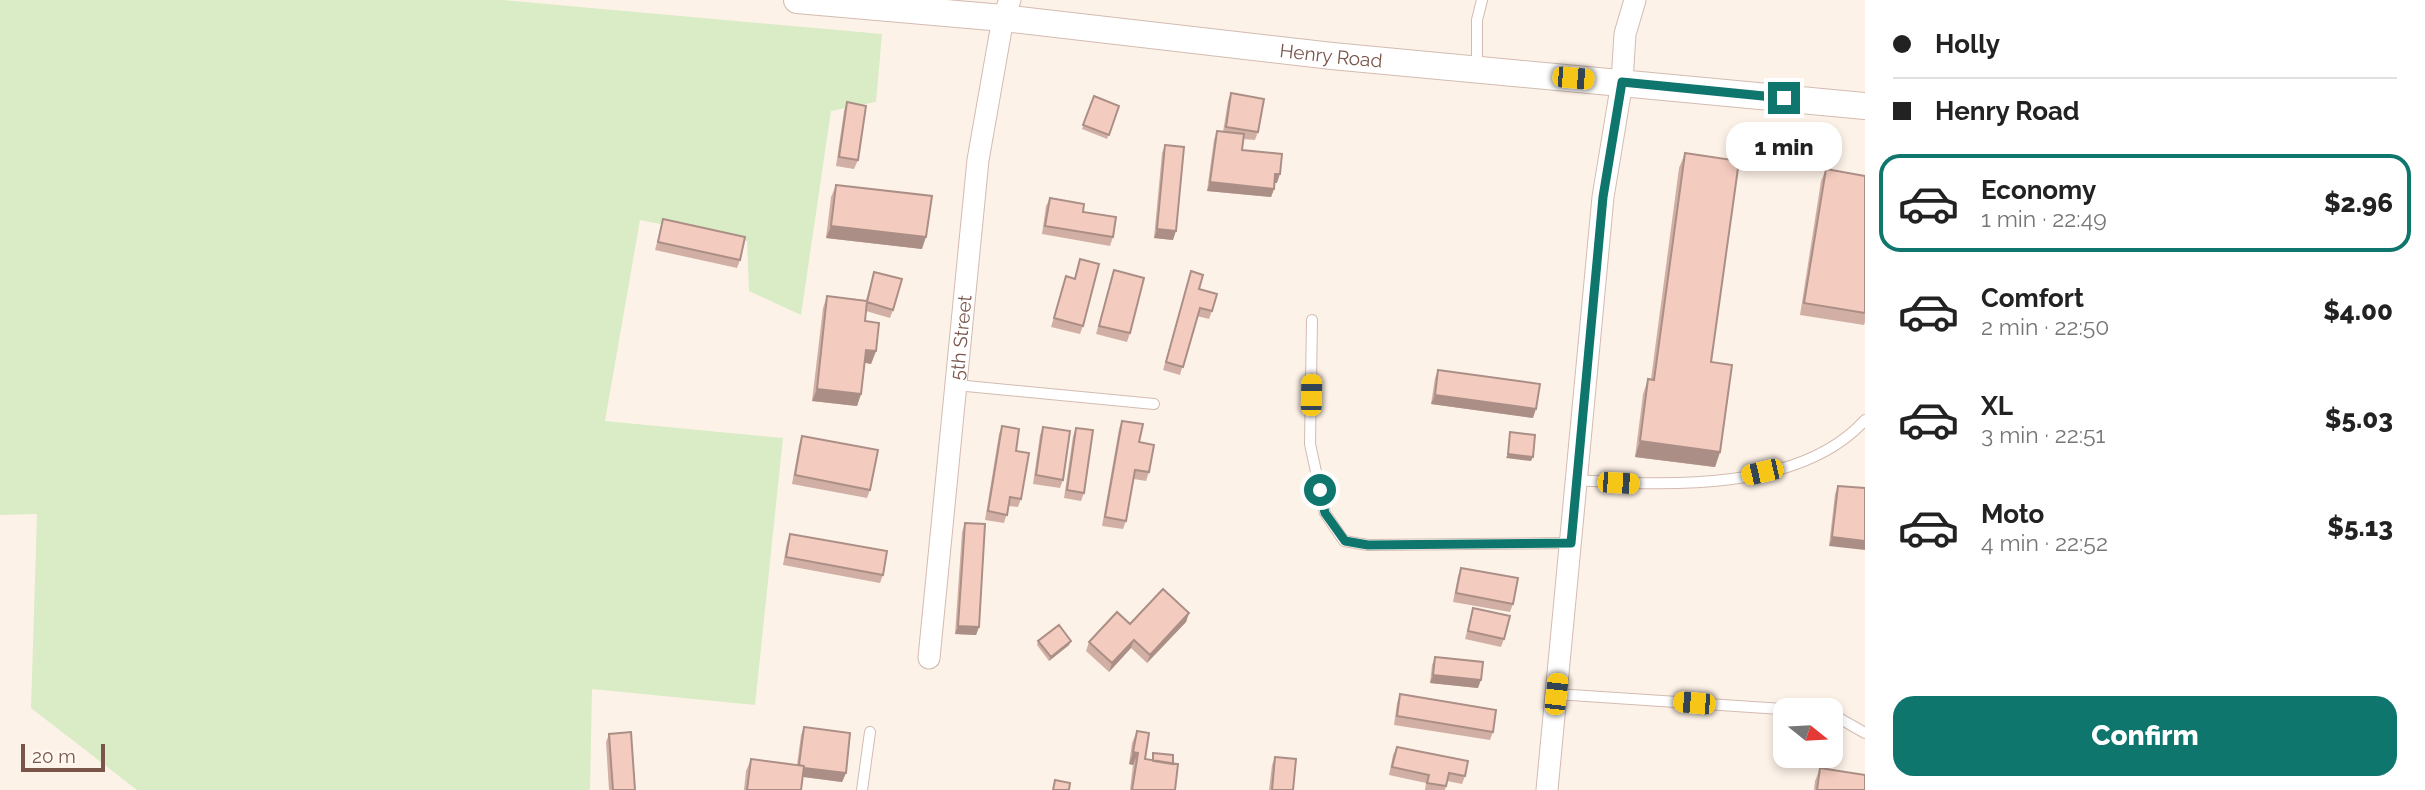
<!DOCTYPE html>
<meta charset="utf-8">
<style>
body{margin:0;font-family:Raleway,sans-serif;background:#f2f2f2;color:#222;height:100vh;display:flex;flex-direction:column;font-size:26px;white-space:nowrap}
*{box-sizing:border-box;margin:0}
p{font-size:23px;color:#767676}
.icon{flex:none;width:38px;height:38px;fill:none;stroke:currentColor;stroke-width:2;stroke-linecap:round;stroke-linejoin:round}
.map{position:relative;flex:1;overflow:hidden}
.panel{display:flex;flex-direction:column;background:#fff;width:560px}
.panel>*{flex:none}
.guide{display:grid;align-content:center;height:154px;padding:0 28px;background:#fff}
.needle{width:46px;rotate:108deg}
.buttons{position:absolute;left:1773px;top:698px;display:grid;gap:14px}
.buttons a{display:grid;place-items:center;width:70px;height:70px;border-radius:14px;background:#fff;box-shadow:0 4px 10px #0003;font-size:35px}
.scale{position:absolute;left:21px;bottom:18px;width:84px;box-sizing:border-box;padding-left:7px;border:4px solid #79554a;border-top:0;font-size:19px;line-height:24px;white-space:nowrap;color:#79554a;-webkit-text-stroke:5px #fff7f0;paint-order:stroke}
.end{position:absolute;width:32px;height:32px;margin:-16px;border:9px solid #0f766e;background:#fff;box-shadow:0 0 0 4px #fff}
.from{border-radius:50%}
.bubble{position:absolute;height:49px;border-radius:21px;background:#fff;box-shadow:0 4px 10px #0003;font-size:23px;font-weight:800;line-height:49px;text-align:center}
.car{position:absolute;width:21px;height:42px;margin:-21px -10px;border-radius:9px;box-shadow:0 0 5px 2px #0007;background:linear-gradient(#f5c518 24%,#345 0 40%,#f5c518 0 76%,#345 0 86%,#f5c518 0)}
.guide b{display:flex;align-items:center;gap:24px;height:66px;font-size:26px}
.guide b+b{border-top:2px solid #e0e0e0}
.guide i{width:18px;height:18px;background:#222}
ul{padding:0;list-style:none}
li{display:flex;align-items:center;gap:21px;height:98px;margin:0 14px 10px;padding:0 14px;border:4px solid transparent;border-radius:21px}
li div{flex:1}
li b{display:block;font-size:26px}
li em{font-style:normal;font-weight:800}
li.on{border-color:#0f766e}
li>.icon{width:63px;height:63px;stroke-width:1.5}
.cta{display:flex;gap:14px;margin-top:auto;padding:14px 28px}
.cta a{flex:1;height:80px;border-radius:21px;background:#0f766e;color:#fff;font-size:28px;font-weight:800;line-height:80px;text-align:center}
main{display:flex;flex:1;min-height:0}
.map>svg:first-child{display:block}
.green{fill:#daecc5}
.lines{fill:none;stroke-linecap:round;stroke-linejoin:round}
.service-casing{stroke:#d3bbb0;stroke-width:12}
.minor-casing{stroke:#d3bbb0;stroke-width:23}
.tertiary-casing{stroke:#d3bbb0;stroke-width:28}
.service{stroke:#fff;stroke-width:10}
.minor{stroke:#fff;stroke-width:21}
.tertiary{stroke:#fff;stroke-width:26}
.wall{fill:#d2afa4}
.shaded-wall{fill:#ab8f86}
.building{fill:#f4ccbf;stroke:#ab8f86;stroke-width:2}
.route{stroke:#0f766e;stroke-width:9}
.labels{text-anchor:middle;dominant-baseline:central;stroke-width:5;stroke-linejoin:round;paint-order:stroke}
.street-label{font-size:19px;fill:#79554a;stroke:#fff7f0}
</style>
<main>
<div class="map">
<svg width="1865" height="790" viewBox="0 0 1865 790">
<rect width="100%" height="100%" fill="#fdf2e8"/>
<!-- green -->
<path class="green" d="M0,0h502l380,34 -6,68 -45,9 -30,204 -52,-24 -2,-50 -107,-21 -35,201 178,17 -28,267 -163,-16 -2,101h-453l-106,-82 6,-194 -37,1z"/>
<g class="lines">
<!-- service casing -->
<g class="service-casing">
<path id="service" d="M1477,69v-49l5,-20
M1312,320l-2,124 15,69 19,28 24,4 203,-2
M956,385l198,19
M1577,480c89,6 223,12 288,-60
M1556,694l241,16
M1830,713l35,20
M862,790l8,-58"/>
</g>
<!-- minor casing -->
<g class="minor-casing">
<g id="minor">
<path id="s1" d="M929,658l49,-498 25,-142 7,-18"/>
<path d="M1547,790l56,-593 19,-115 3,-48 10,-34"/>
</g>
</g>
<!-- tertiary casing -->
<g class="tertiary-casing">
<g id="tertiary">
<path id="s2" d="M797,0l206,18 329,38 533,50"/>
</g>
</g>
<!-- service -->
<use href="#service" class="service"/>
<!-- minor -->
<use href="#minor" class="minor"/>
<!-- tertiary -->
<use href="#tertiary" class="tertiary"/>
</g>
<!-- wall -->
<path class="wall" d="M1231,93l27,39 -3,8 -12,-1 -1,11 35,33h-3v6l-3,8 -64,-6 7,-51 3,-9 6,1 5,-31z
M1094,96l25,10 -12,33 -25,-10z
M847,102l11,58 -4,9 -18,-3 8,-55z
M1165,145l8,95 -19,-2 8,-85z
M1685,153l26,209 9,90 -5,15 -80,-10 8,-63 5,-15h3l28,-211z
M1826,169l39,7v146l-1,3 -64,-10 21,-134z
M836,185l86,64 -96,-11 5,-41z
M1050,198l33,14 30,25 -3,9 -68,-12 4,-28z
M663,219l77,41 -3,8 -82,-18z
M1080,259l3,67 -3,8 -29,-7 15,-51 8,3z
M1114,270l16,63 -3,9 -31,-8z
M1191,271l8,18 13,22 -3,8 -12,-3 -17,59 -17,-5z
M874,272l19,38 -3,8 -24,-7 -1,10 11,30 -5,13 -6,-1 -4,31 -4,12 -45,-5 11,-93 4,-12 39,4z
M1438,370l95,48 -102,-14 4,-26z
M1122,421l17,21 10,30 -3,9 -12,-2 -8,42 -3,8 -21,-3 17,-97z
M1002,426l14,25 5,48 -3,8 -9,-1 -5,17 -19,-3 14,-86z
M1043,427l20,53 -3,8 -27,-4 7,-49z
M1076,428l8,65 -3,8 -17,-3 9,-62z
M802,436l68,54 -3,8 -75,-14 7,-39z
M1838,486l27,2 -36,58 6,-52z
M965,523l14,104 -3,8 -21,-1 7,-102z
M790,534l93,41 -3,8 -97,-18 4,-23z
M1461,568l52,36 -3,8 -57,-10 5,-26z
M1473,608l31,31 -3,8 -36,-8z
M1189,613l-3,9 -39,41 -16,-15 -22,24 -23,-21 3,-9 41,-18z
M1038,641l31,4 -20,16 -12,-16z
M1435,657l43,31 -48,-5 2,-18z
M1400,694l93,38 -3,8 -96,-15 3,-22z
M804,727l42,46 -4,9 -39,-5 -2,13h-57l2,-19 5,-12 46,6 4,-30z
M1137,731l8,28 7,1 1,-7 20,11 2,26h-45l3,-25 -4,-1 3,-21z
M609,734l26,56h-26l-3,-48z
M1397,747l68,29 -3,8 -15,-3 -2,9h-20l1,-7 -37,-8 4,-20z
M1275,757l18,33h-24l3,-25z
M1820,768l45,22h-51l1,-9z"/>
<!-- shaded-wall -->
<path class="shaded-wall" d="M1275,174h5l-3,9h-5z
M1210,182l64,7 -3,8 -64,-6z
M831,226l95,11 -4,12 -96,-11z
M1157,229l19,2 -3,9 -19,-2z
M866,350l10,1 -5,13 -9,-2z
M817,389l44,5 -4,12 -45,-5z
M1435,395l101,14 -3,9 -102,-14z
M1640,441l80,11 -5,15 -80,-10z
M1508,454l25,3 -2,4 -25,-3z
M1832,537l33,4v9l-36,-4z
M1189,613l-3,9 -39,41 3,-8z
M958,626l21,1 -3,8 -21,-1z
M1134,640l-3,8 -22,24 3,-9z
M1071,641l-2,4 -20,16 2,-4z
M1433,675l48,5 -3,8 -48,-5z
M1133,752l5,1 -5,12 -4,-1z
M799,767l47,6 -4,9 -46,-6z"/>
<!-- building -->
<path class="building" d="M1231,93l33,6 -6,33 -32,-5z
M1094,96l25,10 -10,29 -26,-10z
M847,102l19,4 -8,54 -19,-3z
M1217,131l27,3 -2,16 40,4 -2,20h-5l-1,15 -64,-7z
M1165,145l19,2 -8,84 -19,-2z
M1685,153l54,8 -28,201 21,3 -12,87 -80,-11 8,-62 6,1z
M1826,169l39,7v137l-61,-10z
M836,185l96,11 -6,41 -95,-11z
M1050,198l34,6 -1,8 33,5 -3,20 -68,-11z
M663,219l82,18 -5,23 -82,-18z
M1080,259l19,5 -16,62 -29,-8 12,-42 9,3z
M1114,270l30,8 -14,55 -31,-7z
M1191,271l12,4 -4,14 18,5 -5,17 -12,-3 -17,59 -17,-5z
M874,272l28,7 -9,31 -26,-8z
M827,296l40,5 -2,20 14,2 -3,28 -10,-1 -5,44 -44,-5z
M1438,370l102,14 -4,25 -101,-14z
M1122,421l21,3 -4,18 15,3 -5,27 -14,-2 -9,51 -21,-4z
M1002,426l17,3 -3,22 13,2 -8,46 -11,-2 -3,18 -19,-4z
M1043,427l27,4 -7,49 -27,-5z
M1076,428l17,2 -9,63 -17,-3z
M1510,432l25,3 -2,22 -25,-3z
M802,436l76,14 -8,40 -75,-15z
M1838,486l27,2v53l-33,-4z
M965,523l20,1 -6,103 -21,-1z
M790,534l97,17 -4,24 -97,-18z
M1461,568l57,10 -5,26 -57,-11z
M1163,589l26,24 -39,42 -16,-15 -22,23 -23,-21 28,-30 13,12z
M1473,608l37,8 -6,23 -36,-8z
M1059,625l12,16 -20,16 -13,-16z
M1435,657l48,5 -2,18 -48,-5z
M1400,694l96,16 -3,22 -96,-16z
M804,727l46,6 -4,40 -42,-5v-2l-5,-1z
M1137,731l12,2 -4,26 33,5 -3,26h-43l6,-37 -5,-1z
M631,732l4,58h-22l-4,-56z
M1397,747l71,14 -3,15 -16,-3 -3,13 -19,-3 2,-8 -37,-8z
M1153,753l20,2v9l-20,-3z
M1275,757l21,2 -3,31h-21z
M751,759l53,7 -3,24h-54z
M1820,768l45,7v15h-48z
M1055,780l15,3 -1,7h-16z"/>
<g class="lines">
<!-- route -->
<path class="route" d="M1320,490l5,23 20,28 23,4 203,-2 32,-346 19,-115 162,16"/>
</g>
<g class="labels">
<!-- street labels -->
<g class="street-label">
<text stroke="none"><textPath href="#s2" startOffset="537">Henry Road</textPath></text>
<text stroke="none"><textPath href="#s1" startOffset="322">5th Street</textPath></text>
</g>
</g>
</svg>
<div class="buttons">
<a><svg class="needle" viewBox="-14 -14 28 28"><path d="M0-13l5 13h-10z" fill="#e53935"/><path d="M0 13l5-13h-10z" fill="#767676"/></svg></a>
</div>
<div class="scale">20 m</div>
<i class="end from" style="left:1320px;top:490px"></i>
<i class="end" style="left:1784px;top:98px"></i>
<div class="bubble" style="left:1726px;top:122px;width:116px">1 min</div>
<i class="car" style="left:1573px;top:78px;rotate:95deg"></i>
<i class="car" style="left:1311px;top:395px;rotate:1deg"></i>
<i class="car" style="left:1762px;top:472px;rotate:257deg"></i>
<i class="car" style="left:1618px;top:483px;rotate:93deg"></i>
<i class="car" style="left:1556px;top:694px;rotate:6deg"></i>
<i class="car" style="left:1694px;top:703px;rotate:275deg"></i>
</div>
<section class="panel">
<div class="guide">
<b><i class="from"></i>Holly</b>
<b><i></i>Henry Road</b>
</div>
<ul>
<li class="on"><svg class="icon" aria-label="car" viewBox="0 0 24 24"><path d="M5 17H2v-5l4-1 3-4h7l3 4 3 1v5h-3M9 17h6M6 11h13"/><circle cx="7" cy="17" r="2"/><circle cx="17" cy="17" r="2"/></svg><div><b>Economy</b><p>1 min · 22:49</p></div><em>$2.96</em></li>
<li><svg class="icon" aria-label="car" viewBox="0 0 24 24"><path d="M5 17H2v-5l4-1 3-4h7l3 4 3 1v5h-3M9 17h6M6 11h13"/><circle cx="7" cy="17" r="2"/><circle cx="17" cy="17" r="2"/></svg><div><b>Comfort</b><p>2 min · 22:50</p></div><em>$4.00</em></li>
<li><svg class="icon" aria-label="car" viewBox="0 0 24 24"><path d="M5 17H2v-5l4-1 3-4h7l3 4 3 1v5h-3M9 17h6M6 11h13"/><circle cx="7" cy="17" r="2"/><circle cx="17" cy="17" r="2"/></svg><div><b>XL</b><p>3 min · 22:51</p></div><em>$5.03</em></li>
<li><svg class="icon" aria-label="car" viewBox="0 0 24 24"><path d="M5 17H2v-5l4-1 3-4h7l3 4 3 1v5h-3M9 17h6M6 11h13"/><circle cx="7" cy="17" r="2"/><circle cx="17" cy="17" r="2"/></svg><div><b>Moto</b><p>4 min · 22:52</p></div><em>$5.13</em></li>
</ul>
<div class="cta"><a>Confirm</a></div>
</section>
</main>
